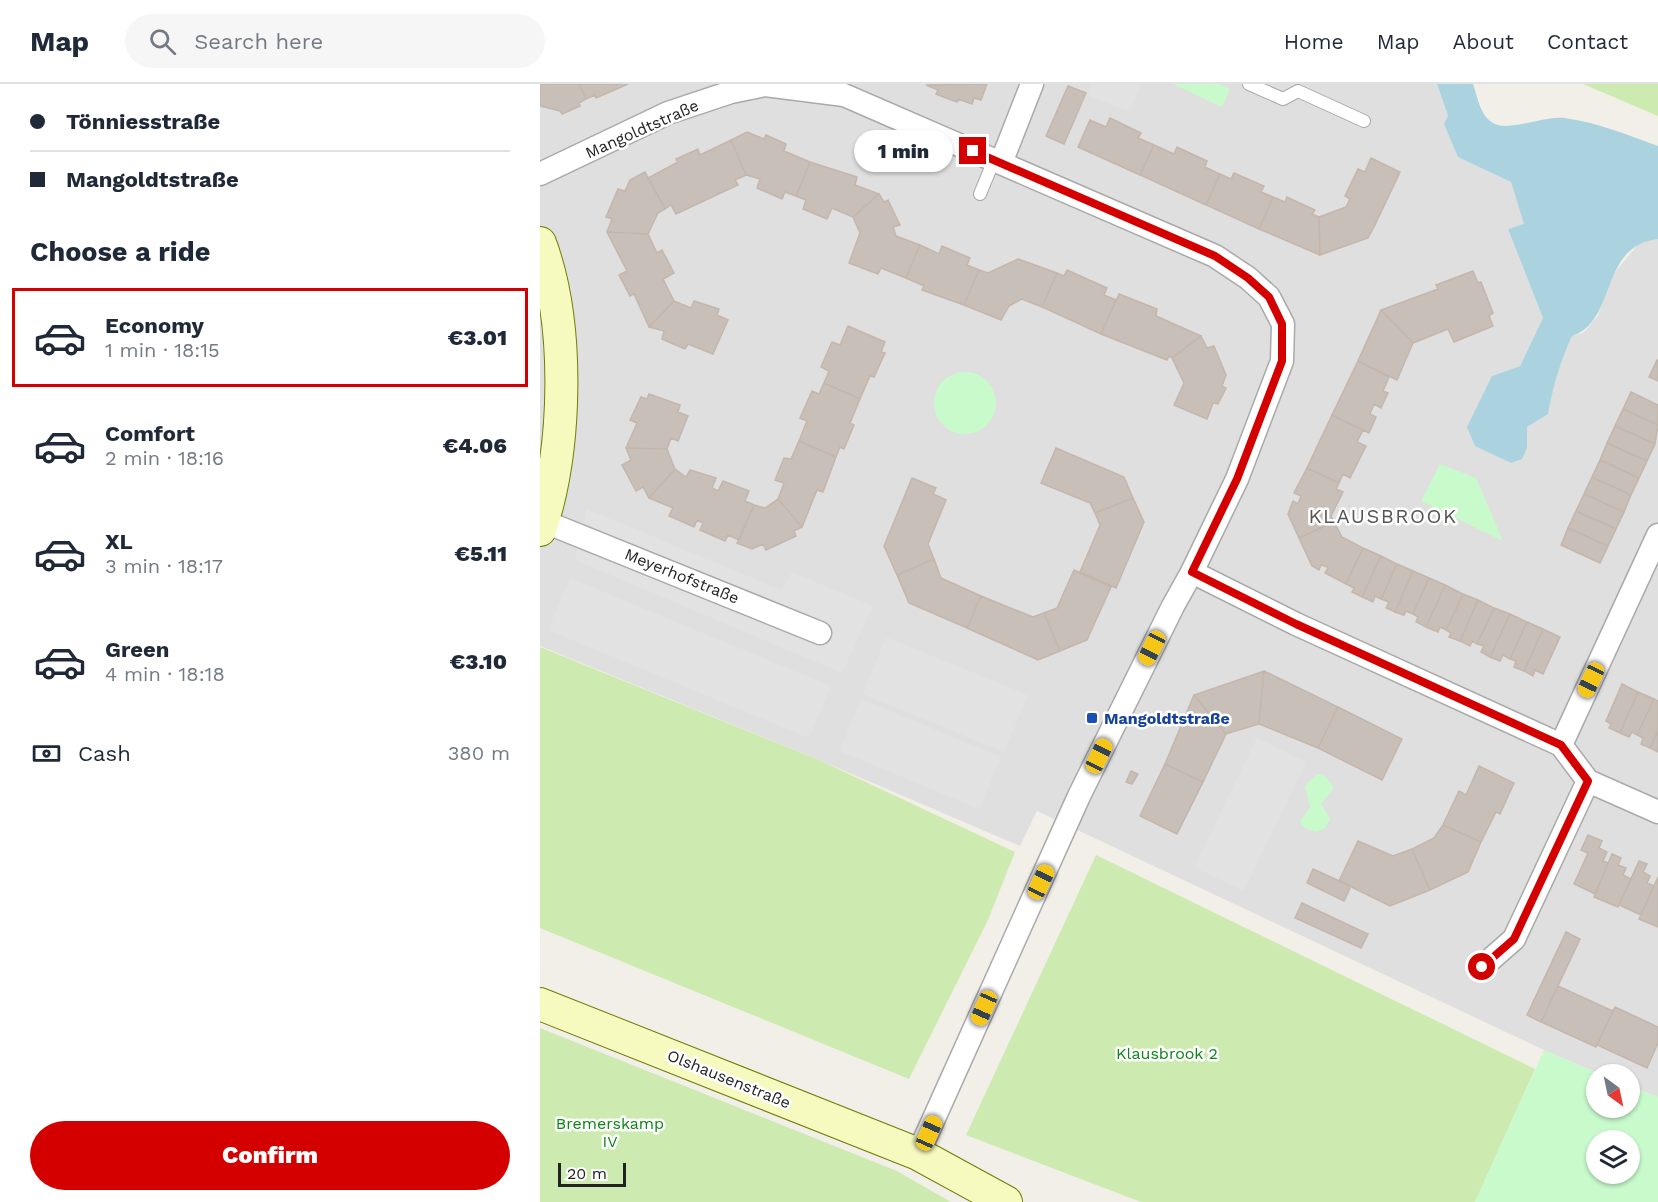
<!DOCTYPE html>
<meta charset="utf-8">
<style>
body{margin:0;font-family:"Work Sans",sans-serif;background:#f6f6f7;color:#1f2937;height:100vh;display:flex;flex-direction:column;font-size:22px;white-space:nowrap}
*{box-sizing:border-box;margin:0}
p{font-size:20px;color:#747a83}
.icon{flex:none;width:33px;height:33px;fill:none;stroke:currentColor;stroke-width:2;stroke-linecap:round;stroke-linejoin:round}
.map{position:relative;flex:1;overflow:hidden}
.sheet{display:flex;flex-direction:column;background:#fff;width:540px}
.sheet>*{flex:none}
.banner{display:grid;align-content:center;height:132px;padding:0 30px;background:#fff}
.needle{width:39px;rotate:147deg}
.controls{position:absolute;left:1046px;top:980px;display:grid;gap:12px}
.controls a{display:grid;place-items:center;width:54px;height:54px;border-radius:50%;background:#fff;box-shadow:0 2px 4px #0004;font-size:30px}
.scale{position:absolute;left:18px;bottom:15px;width:68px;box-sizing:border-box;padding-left:6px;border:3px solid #222;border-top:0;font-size:16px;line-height:21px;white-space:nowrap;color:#222;-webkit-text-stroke:4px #fff;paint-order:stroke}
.end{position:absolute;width:27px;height:27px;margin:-14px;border:8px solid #d40000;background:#fff;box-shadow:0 0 0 3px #fff}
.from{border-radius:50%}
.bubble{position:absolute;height:42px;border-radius:21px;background:#fff;box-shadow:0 2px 4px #0004;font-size:20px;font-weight:800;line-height:42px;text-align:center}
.car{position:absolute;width:18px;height:36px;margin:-18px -9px;border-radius:8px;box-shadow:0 0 4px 2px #0007;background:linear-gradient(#f5c518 24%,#345 0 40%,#f5c518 0 76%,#345 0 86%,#f5c518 0)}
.banner b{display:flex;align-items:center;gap:21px;height:57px;font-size:22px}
.banner b+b{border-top:2px solid #e0e1e3}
.banner i{width:15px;height:15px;background:#1f2937}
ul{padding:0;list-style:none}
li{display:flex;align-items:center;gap:18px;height:99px;margin:0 12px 9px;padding:0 18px;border:3px solid transparent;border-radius:0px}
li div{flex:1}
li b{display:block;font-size:22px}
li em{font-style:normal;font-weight:800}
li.selected{border-color:#d40000}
li>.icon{width:54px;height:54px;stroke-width:1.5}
h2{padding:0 30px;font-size:27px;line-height:72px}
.pay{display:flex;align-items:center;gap:15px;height:66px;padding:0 30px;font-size:22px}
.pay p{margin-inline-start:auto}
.action{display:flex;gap:12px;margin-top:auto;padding:12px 30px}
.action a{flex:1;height:69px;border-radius:36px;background:#d40000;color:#fff;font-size:24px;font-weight:800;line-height:69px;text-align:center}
header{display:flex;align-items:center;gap:36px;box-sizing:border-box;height:84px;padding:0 30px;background:#fff;border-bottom:2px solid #e0e1e3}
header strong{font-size:28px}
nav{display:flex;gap:33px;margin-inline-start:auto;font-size:21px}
.search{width:420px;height:54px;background:#f6f6f7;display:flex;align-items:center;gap:15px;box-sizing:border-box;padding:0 21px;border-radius:33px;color:#747a83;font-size:22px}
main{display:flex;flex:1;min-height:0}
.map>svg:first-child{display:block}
.residential{fill:#e0dfdf}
.grass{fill:#cdebb0}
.park{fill:#c8facc;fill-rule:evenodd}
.parking{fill:#e2e2e2}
.water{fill:#aad3df}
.building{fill:#c7bfb8;stroke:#c4b6ab;stroke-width:1.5}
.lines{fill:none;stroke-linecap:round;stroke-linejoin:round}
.lane-casing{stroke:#a9a9a9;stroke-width:14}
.street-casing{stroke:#a9a9a9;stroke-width:25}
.secondary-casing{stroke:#707d05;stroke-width:34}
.lane{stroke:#fff;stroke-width:12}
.street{stroke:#fff;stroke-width:22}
.secondary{stroke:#f7fabf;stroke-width:32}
.route{stroke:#d40000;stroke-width:8}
.transit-dot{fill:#1a4fb4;stroke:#fff;stroke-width:2}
.labels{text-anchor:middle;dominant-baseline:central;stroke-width:5;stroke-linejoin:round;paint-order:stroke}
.street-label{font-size:16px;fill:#222;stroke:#fff}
.transit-label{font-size:16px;font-weight:bold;fill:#164399;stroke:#fff;text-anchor:start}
.park-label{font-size:16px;fill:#0c8416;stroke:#fff}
.quarter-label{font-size:20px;letter-spacing:1.5px;fill:#555;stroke:#fff}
</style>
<header>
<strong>Map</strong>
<div class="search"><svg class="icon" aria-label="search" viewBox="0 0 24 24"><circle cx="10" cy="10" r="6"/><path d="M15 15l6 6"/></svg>Search here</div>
<nav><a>Home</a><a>Map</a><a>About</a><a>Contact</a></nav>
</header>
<main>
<section class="sheet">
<div class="banner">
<b><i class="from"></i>Tönniesstraße</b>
<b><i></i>Mangoldtstraße</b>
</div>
<h2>Choose a ride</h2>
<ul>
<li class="selected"><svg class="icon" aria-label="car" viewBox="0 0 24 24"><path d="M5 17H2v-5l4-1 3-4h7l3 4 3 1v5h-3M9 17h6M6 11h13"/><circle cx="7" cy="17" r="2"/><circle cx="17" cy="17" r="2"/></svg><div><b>Economy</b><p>1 min · 18:15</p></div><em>€3.01</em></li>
<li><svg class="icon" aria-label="car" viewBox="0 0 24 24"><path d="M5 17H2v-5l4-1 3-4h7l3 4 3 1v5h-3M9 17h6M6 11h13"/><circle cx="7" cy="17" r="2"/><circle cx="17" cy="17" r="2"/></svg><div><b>Comfort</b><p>2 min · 18:16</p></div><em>€4.06</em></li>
<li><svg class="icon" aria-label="car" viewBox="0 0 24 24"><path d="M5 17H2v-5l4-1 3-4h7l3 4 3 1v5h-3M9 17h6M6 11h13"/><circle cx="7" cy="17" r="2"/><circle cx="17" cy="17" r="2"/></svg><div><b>XL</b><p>3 min · 18:17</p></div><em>€5.11</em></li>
<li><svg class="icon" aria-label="car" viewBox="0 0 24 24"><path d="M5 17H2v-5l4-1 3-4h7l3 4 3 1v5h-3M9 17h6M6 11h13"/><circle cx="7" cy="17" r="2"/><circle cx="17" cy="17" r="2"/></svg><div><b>Green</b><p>4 min · 18:18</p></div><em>€3.10</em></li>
</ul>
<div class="pay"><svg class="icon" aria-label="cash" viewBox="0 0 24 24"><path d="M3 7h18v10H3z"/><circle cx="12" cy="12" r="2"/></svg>Cash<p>380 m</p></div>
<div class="action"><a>Confirm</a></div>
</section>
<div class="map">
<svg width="1118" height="1118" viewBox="0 0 1118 1118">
<rect width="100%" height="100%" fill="#f2efe9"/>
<!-- residential -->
<path class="residential" d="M0,0h897l11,32 10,40 53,26 14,42 -17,5 35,89 -23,48 -28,10 35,51 21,-13 5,-30 10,-28 9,-20 11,-3 15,-17 13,-39 29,-35 18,-3v858l-29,-11v-12h-29l-56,-24 -507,-239 -17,35 -201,-86 -279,-114z"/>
<!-- grass -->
<path class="grass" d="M1043,0h75v32z
M0,563l279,113 196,92 -27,68 -79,159 -369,-151z
M556,771l439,214 -60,133h-334l-175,-67z
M0,944l357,143 54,31h-411z"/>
<!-- park -->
<path class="park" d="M633,0h46l11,5 -8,18z
M394 319a31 31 0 1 1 62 0a31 31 0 1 1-62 0Z
M900,380l36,14 27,63 -82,-40z
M777,690l8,2 9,12 -13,16 9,15 -5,9 -8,4 -13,-4 -4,-6 10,-15 -5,-21z
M1004,966l56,24h-4v33h33v-21l29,11v105h-183zM1056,1056h33v33h-33z"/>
<!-- parking -->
<path class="parking" d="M551,0h50l-11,28 -43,-17z
M47,425l194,81 11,-18 81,34 -31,67 -267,-113z
M30,494l261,108 -22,52 -261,-108z
M346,553l142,58 -24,57 -141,-58z
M321,615l140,58 -22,52 -139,-58z
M717,654l49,24 -62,129 -50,-24z"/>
<!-- water -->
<path class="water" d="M897,0h36c5,14 7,33 22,40 17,7 49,-8 69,-6 33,4 63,17 94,28v93c-60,7 -40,82 -86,97 -12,26 -19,50 -24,78l-21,13v21l-5,11 -11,4 -36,-17 -8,-19 25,-51 28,-10 23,-48 -35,-89 16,-5 -13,-42 -53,-25 -14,-33 4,-8z"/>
<!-- building -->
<path class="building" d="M0,0h39l7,15 -7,4 1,3 -18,8 -2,-3 -20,-5z
M39,0h49l-32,14 -1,-3 -9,4z
M447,0l-6,16 -7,-2 -2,6 -14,-5 -1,3 -11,-4 -10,-4 2,-4 -12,-5z
M528,2l18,7 -22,51 -18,-8z
M570,34l31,15 -3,5 16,7 -14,30 -62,-28 12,-27 16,7z
M207,48l17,7 2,-4 20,9 -2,7 26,11 -14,34 -11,-4 -3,7 -25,-11 3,-9 -14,-4 -15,-35z
M191,56l15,35 -11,5 3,5 -62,29 -5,-9 -6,4 -17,-31 30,-16 -2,-3 22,-10 2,6z
M614,61l20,9 3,-7 30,14 -2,6 15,7 -14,31 -66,-30z
M831,74l29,14 -25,53 -7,13 -48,17 -1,-38 27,-10 4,-8 -5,-3 13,-27 7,3z
M270,78l47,15 -2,8 24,9 -26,23 -21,-9 -5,11 -24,-10 3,-9 -10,-4z
M105,88l20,37 -7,4 -10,21 -41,-2 5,-13 -6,-2 12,-28 7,2 5,-11z
M694,89l30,13 -3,6 12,5 -14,32 -53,-24 14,-31 11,5z
M339,110l5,8 4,-2 12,25 -7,2 3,9 24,9 -14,33 -25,-10 -3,6 -29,-11 11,-30 -7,-16z
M733,113l12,5 2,-5 28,13 -3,4 7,3 1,38 -61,-26z
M67,148l41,2 9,19 5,-3 12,23 -11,6 11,22 -25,26 -15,-33 -4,2 -11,-21 8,-4z
M380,161l19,9 3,-8 28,12 -3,7 12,5 -15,35 -42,-15 2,-4 -18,-8z
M478,175l39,14 -15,34 -20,-8 -13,7 -8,14 -37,-15 15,-35 9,3z
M527,186l40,18 -3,7 12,5 -15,34 -59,-27 15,-34 7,3z
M933,187l5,12 3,-1 12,31 -4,3 4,10 -39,16 -6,-13 -35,14 -32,-33 57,-21 -2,-4z
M579,210l38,15 -1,7 45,20 -29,22 -3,-2 -2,4 -66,-26z
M134,217l17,7 3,-7 25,8 -2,6 11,5 -15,34 -25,-10 -3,5 -23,-10 2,-8 -15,-4z
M841,226l32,33 -16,37 -39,-19z
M308,242l37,16 -4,10 4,1 -11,24 -4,-1 -10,23 -36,-16 5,-12 -8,-4 11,-25 8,3z
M661,252l6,12 7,-2 12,29 -4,11 4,2 -8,16 -5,-1 -6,16 -33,-14 10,-22 -12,-25z
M1117,276l1,1v20l-9,-4z
M818,277l31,16 -6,14 5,2 -7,15 -7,-4 -4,10 6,3 -7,16 -37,-18z
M284,299l36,16 -10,24 4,2 -10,24 -4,-2 -4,10 -37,-16 8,-20 -7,-3 12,-27 7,3z
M1091,308l27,13v20l-35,-16z
M109,310l31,11 -2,7 10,4 -10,25 -7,-3 -4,11 -41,-1 11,-25 -7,-3 11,-23 6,2z
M1083,325l35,16 -3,19 -40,-18z
M792,331l31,15 -6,12 9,4 -16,32 -7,-4 -4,9 -32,-15z
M1075,342l40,18 -8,17 -40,-18z
M259,357l37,16 -13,35 -6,-2 -15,37 -24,-28 6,-16 -9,-3 9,-22 7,1z
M1067,359l40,18 -8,17 -39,-18z
M86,364l41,1 8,20 -26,29 -6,-11 -7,4 -14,-26 9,-5z
M516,364l68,29 9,21 -38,15 -5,-10 -49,-20z
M1060,376l39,18 -8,17 -39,-18z
M767,384l32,15 -3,6 7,3 -12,24 3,6 -35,16 -11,-24 5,-13 5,3 3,-8 -7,-3z
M135,385l11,8 4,-7 26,8 -4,10 6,3 5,-10 26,10 -4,10 9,4 -15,35 -11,-5 -3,6 -25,-11 3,-7 -6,-3 -3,7 -25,-11 4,-8 -24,-10z
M1052,393l39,18 -7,17 -40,-18z
M372,394l24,10 -3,6 13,6 -18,44 6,15 -37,16 -13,-29z
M1044,410l40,18 -8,17 -40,-18z
M593,414l11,24 -28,66 -36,-16 20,-47 -5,-12z
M238,415l24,28 -8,4 2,5 -30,14 -3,-6 -11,5 -15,-6 17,-38 11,3z
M1036,427l40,18 -8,17 -40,-18z
M794,438l8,15 21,11 -17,36 -21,-11 3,-5 -3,-2 -4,-1 -2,5 -7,-4 -13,-28z
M1028,444l40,18 -8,17 -39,-18z
M823,464l18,8 -19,41 -10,-5 2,-4 -8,-4z
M841,472l16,8 -16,35 -6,-3 -2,6 -11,-5z
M394,475l7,19 40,18 -14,32 -58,-25 -12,-28z
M857,480l16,7 -18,41 -9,-4 3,-6 -8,-3z
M534,486l37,17 -24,53 -27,11 -16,-38 13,-5z
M873,487l16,7 -16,36 -7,-3 -2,4 -9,-3z
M889,494l16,7 -19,42 -10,-5 2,-5 -5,-3z
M905,501l18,9 -17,36 -6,-3 -2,5 -12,-5z
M923,510l15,6 -18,41 -11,-4 2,-4 -5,-3z
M441,512l52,21 11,-4 16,38 -22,9 -71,-32z
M938,516l16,8 -17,36 -5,-3 -2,5 -10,-5z
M954,524l16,6 -20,43 -9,-5 3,-6 -7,-2z
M970,530l17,8 -17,37 -7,-4 -3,6 -10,-4z
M987,538l16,7 -19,42 -10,-4 2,-6 -6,-2z
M1003,545l17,8 -17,37 -8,-4 -2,6 -9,-5z
M724,587l-5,53 -33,10 -32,-39z
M724,587l74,36 -20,41 -59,-24z
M1082,600l16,8 -18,41 -11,-5 2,-4 -5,-3z
M1098,608l16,7 -17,36 -5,-3 -3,5 -9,-4z
M654,611l32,39 -23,48 -38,-18z
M1114,615l4,2v30l-8,17 -9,-4 2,-6 -6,-3z
M798,623l64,32 -20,41 -64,-32z
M1118,647v21l-8,-4z
M625,680l38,18 -26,52 -37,-18z
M939,682l35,17 -14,31 -4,-2 -15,30 -38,-17 16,-34 7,4z
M591,687l7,3 -6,10 -6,-2z
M903,741l38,17 -13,30 -38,18 -18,-41 22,-11z
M1048,751l14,6 -3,7 8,4 -4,9 5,2 -13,31 -21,-10 14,-31 -7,-3z
M818,757l35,15 19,-7 18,41 -40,16 -51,-25z
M1072,770l9,4 -3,7 8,3 -3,7 8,4 -13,28 -24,-10z
M1099,777l8,3 -4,8 7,4 -3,7 7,3 -13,29 -22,-10z
M773,785l38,17 -7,15 -37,-18z
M1118,793v50l-19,-8z
M762,819l66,31 -7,14 -66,-30z
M1026,848l14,7 -39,83 -14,-7z
M1018,902l55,25 -17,36 -55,-25z
M1075,923l43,20v16l-11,25 -50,-23z"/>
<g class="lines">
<!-- lane casing -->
<g class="lane-casing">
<path id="lane" d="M709,0l34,15 15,-8 66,30
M440,110l14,-34"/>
</g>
<!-- street casing -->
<g class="street-casing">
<path id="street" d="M461,79l31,-79
M0,90l128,-61 63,-21 34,-7 79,10 371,161 33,22 21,19 14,27 -1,37 -45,118 -45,93 -19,34 -94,190 -161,358
M3,437l277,112
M652,488l104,52 265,121 27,36 70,31
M1021,661l97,-210
M942,883l32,-28 74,-158"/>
</g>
<!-- secondary casing -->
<g class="secondary-casing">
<path id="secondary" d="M0,159c30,81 27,205 0,287
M0,920l378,150 88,48"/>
</g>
<!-- lane -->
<use href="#lane" class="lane"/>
<!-- street -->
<use href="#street" class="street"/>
<!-- secondary -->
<use href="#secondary" class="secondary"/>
</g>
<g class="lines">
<!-- route -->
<path class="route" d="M433,67l242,105 33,22 21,19 13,27v37l-45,118 -45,93 104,52 265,121 27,36 -74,158 -32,28"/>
</g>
<!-- markers -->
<rect class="transit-dot" x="546" y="628" width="12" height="12" rx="3"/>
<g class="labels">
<!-- street labels -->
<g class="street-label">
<text transform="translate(102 45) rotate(-24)">Mangoldtstraße</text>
<text transform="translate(142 492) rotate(22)">Meyerhofstraße</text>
<text transform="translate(189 995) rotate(22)">Olshausenstraße</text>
</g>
<!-- transit labels -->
<g class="transit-label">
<text x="564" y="634">Mangoldtstraße</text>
</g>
<!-- park labels -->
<g class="park-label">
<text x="627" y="969">Klausbrook 2</text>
<text x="70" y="1039">Bremerskamp<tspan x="70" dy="18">IV</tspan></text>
</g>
<!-- quarter labels -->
<g class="quarter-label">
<text x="843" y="432">KLAUSBROOK</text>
</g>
</g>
</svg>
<div class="controls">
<a><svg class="needle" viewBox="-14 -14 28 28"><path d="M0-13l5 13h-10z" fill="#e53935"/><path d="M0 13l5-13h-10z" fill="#747a83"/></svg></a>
<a><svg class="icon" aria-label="layers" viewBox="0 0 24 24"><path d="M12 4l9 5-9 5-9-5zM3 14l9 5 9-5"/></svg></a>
</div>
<div class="scale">20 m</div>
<i class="end from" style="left:942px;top:883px"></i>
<i class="end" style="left:433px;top:67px"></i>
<div class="bubble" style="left:314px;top:46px;width:99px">1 min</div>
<i class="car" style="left:612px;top:564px;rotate:207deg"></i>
<i class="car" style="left:1051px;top:596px;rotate:205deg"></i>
<i class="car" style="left:559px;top:672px;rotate:26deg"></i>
<i class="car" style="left:501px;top:798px;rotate:25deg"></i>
<i class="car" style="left:444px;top:924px;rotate:204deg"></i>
<i class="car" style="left:389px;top:1049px;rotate:24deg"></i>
</div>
</main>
